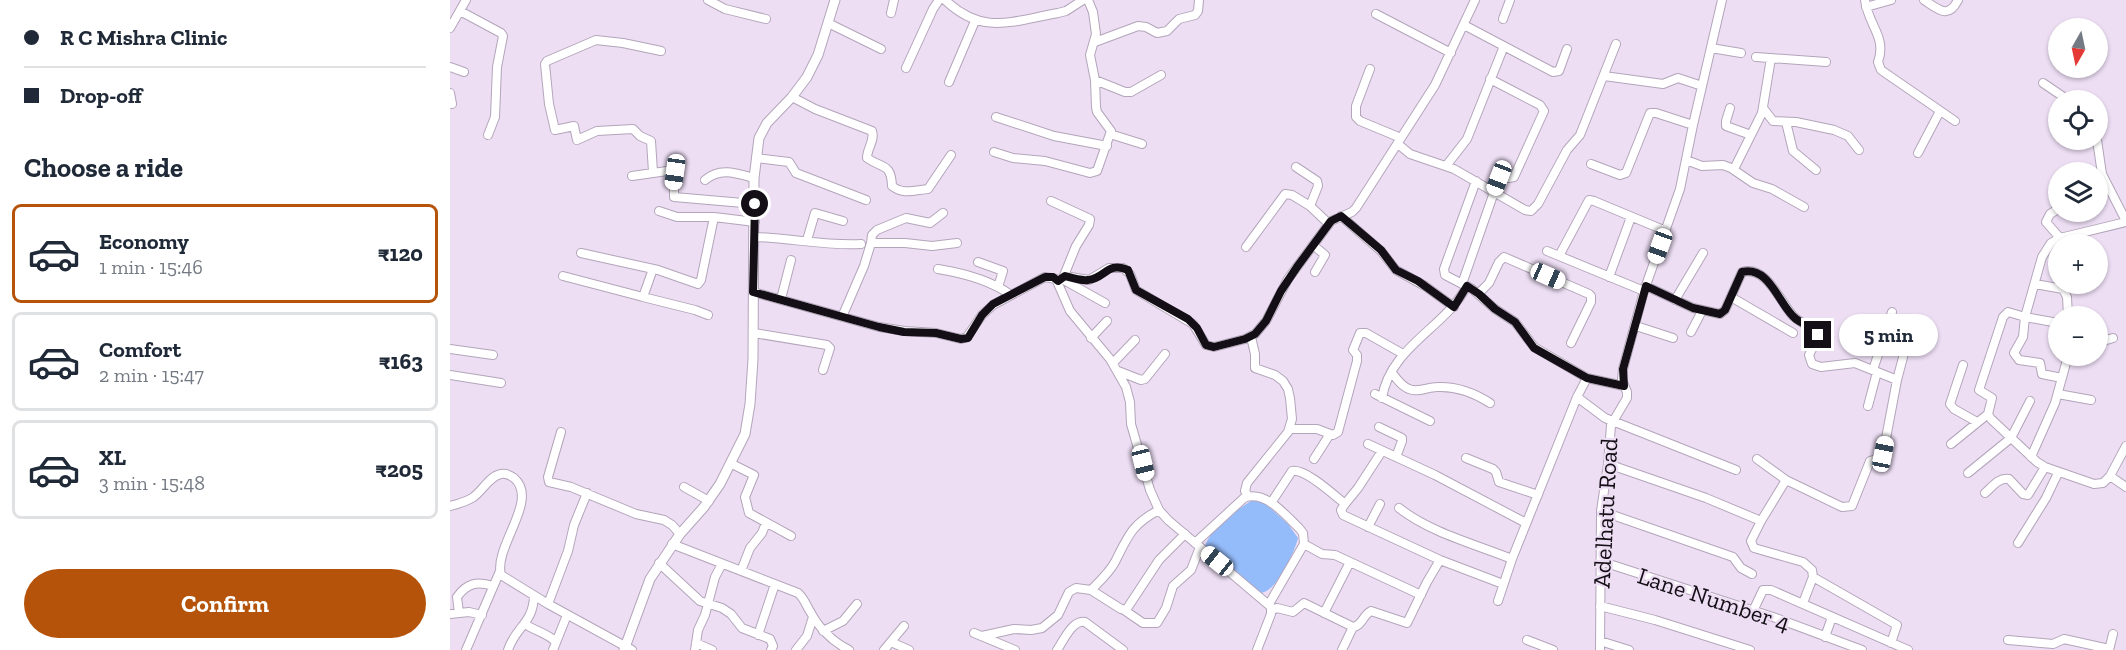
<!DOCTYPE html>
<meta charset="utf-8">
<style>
body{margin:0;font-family:"Zilla Slab",serif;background:#f6f6f7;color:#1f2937;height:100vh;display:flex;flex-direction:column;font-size:22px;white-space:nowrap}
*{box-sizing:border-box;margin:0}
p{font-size:20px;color:#747a83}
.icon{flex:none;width:33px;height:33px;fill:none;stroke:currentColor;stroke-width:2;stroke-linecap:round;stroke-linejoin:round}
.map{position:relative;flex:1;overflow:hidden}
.sheet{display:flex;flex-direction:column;background:#fff;width:450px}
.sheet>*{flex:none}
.hud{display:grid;align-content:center;height:132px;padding:0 24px;background:#fff}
.needle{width:39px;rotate:189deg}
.fabs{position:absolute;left:1598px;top:18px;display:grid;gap:12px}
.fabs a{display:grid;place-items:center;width:60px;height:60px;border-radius:50%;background:#fff;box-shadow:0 2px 4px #0004;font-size:30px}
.end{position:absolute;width:27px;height:27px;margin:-14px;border:8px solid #140f16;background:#fff;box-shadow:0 0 0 3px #fff}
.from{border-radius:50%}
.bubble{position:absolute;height:42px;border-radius:21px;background:#fff;box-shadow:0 2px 4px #0004;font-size:20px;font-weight:800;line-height:42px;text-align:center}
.car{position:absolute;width:18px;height:36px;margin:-18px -9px;border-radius:8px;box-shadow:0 0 4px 2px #0007;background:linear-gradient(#fff 24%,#345 0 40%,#fff 0 76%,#345 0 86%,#fff 0)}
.hud b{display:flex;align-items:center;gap:21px;height:57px;font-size:22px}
.hud b+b{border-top:2px solid #e0e1e3}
.hud i{width:15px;height:15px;background:#1f2937}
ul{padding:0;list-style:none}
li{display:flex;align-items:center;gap:18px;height:99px;margin:0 12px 9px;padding:0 12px;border:3px solid #e0e1e3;border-radius:9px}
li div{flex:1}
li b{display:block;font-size:22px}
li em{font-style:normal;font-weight:800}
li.selected{border-color:#b45309}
li>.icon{width:54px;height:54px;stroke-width:1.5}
h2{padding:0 24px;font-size:27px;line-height:72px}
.primary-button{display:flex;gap:12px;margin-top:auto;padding:12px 24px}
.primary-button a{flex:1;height:69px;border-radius:36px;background:#b45309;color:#fff;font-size:24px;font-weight:800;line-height:69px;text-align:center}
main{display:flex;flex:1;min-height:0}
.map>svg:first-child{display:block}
.water{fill:#94bbfa}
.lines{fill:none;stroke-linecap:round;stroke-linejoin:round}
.minor-casing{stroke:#b3a5ba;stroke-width:10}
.major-casing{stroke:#b3a5ba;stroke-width:11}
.minor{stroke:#fff;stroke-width:8}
.major{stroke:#fff;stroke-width:9}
.route{stroke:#140f16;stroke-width:8}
.labels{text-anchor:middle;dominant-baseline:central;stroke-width:4.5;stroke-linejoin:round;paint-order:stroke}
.street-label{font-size:24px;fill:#140f16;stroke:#eddef4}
</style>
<main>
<section class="sheet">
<div class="hud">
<b><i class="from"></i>R C Mishra Clinic</b>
<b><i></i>Drop-off</b>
</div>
<h2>Choose a ride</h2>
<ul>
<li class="selected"><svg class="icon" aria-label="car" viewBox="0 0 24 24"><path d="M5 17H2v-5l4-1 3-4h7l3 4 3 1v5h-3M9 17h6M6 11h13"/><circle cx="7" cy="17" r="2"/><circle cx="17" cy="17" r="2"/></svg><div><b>Economy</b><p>1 min · 15:46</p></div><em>₹120</em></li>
<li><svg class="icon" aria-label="car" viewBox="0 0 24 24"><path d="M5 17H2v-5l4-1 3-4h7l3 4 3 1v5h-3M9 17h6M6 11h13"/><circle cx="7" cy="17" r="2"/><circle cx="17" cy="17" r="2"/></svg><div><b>Comfort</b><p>2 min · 15:47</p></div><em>₹163</em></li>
<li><svg class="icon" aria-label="car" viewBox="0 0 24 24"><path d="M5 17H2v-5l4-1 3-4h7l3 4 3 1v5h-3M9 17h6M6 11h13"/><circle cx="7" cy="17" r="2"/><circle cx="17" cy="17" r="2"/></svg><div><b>XL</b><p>3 min · 15:48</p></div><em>₹205</em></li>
</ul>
<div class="primary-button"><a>Confirm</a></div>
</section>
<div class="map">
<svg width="1676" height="650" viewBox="0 0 1676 650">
<rect width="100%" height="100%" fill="#eddef4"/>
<!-- water -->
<path class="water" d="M808,497l30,27 10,14c-4,15 -21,54 -38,55l-55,-47c7,-21 34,-38 53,-49z"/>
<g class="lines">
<!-- minor casing -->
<g class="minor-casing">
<path id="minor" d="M258,0l17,9 41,10
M495,0c38,36 67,21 113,13l8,-2 17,-11
M1415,0c3,25 22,37 13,62l3,8 74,51
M1474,0c14,9 24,20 34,0
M1416,7l25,-7
M10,11l41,22 2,3 -6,31 -2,50 -7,18
M441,13l3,-13
M926,14l75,39
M1053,19l7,-19
M378,23l53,26
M1014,25l89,47 6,-1 8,-22
M0,28l16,-28
M645,42l43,-16 8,1 11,6 10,-2 12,-12 16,-4 3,-4 1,-11
M1261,48l30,5
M1306,57l70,5
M0,67l14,5
M456,68l27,-59 6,-9
M920,69l-14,37v11l4,4 41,17
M1154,76l59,8 15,-6 24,8
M645,80l30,12h6l30,-17
M499,82l26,-61
M1593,83l25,17
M0,93l2,11
M342,97l23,12 57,22c3,10 -5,17 -5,27 16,11 24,5 25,28 11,9 23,4 36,3l23,-34
M1280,108l-4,13v5l25,9
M1313,108l10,13 23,1 38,8 14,6 11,14
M546,117l58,19 53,10
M1336,122l7,29 23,19
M660,134l32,10
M1647,140l5,34 24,47
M948,144l12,10 44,15 71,41 6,1 7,-7 29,-54 13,-15 36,-91
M544,152l19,6 32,3 45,12 7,-2 14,-40 -14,-19 -1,-5 -1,-27 -5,-25 6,-21 -3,-22 -5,-12
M1468,153l22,-42
M306,158l33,4 7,11 70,27
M1236,160l16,6 21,-1 8,3 22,15 19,6 32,18
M1141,164l29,11 6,-2 24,-60h6l37,12
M996,166l21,-27 37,-93
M846,167l21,14 1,5 -8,20 19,18
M1284,169l28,-56 9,-55
M203,172l-2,-31 -11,-5 -7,-7 -36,2 -20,9 -3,-14 -19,4 -6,-26 -4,-40 2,-3 49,-21 27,3 38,8
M182,176l42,-6v27l81,7
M255,180c15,-13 31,-7 49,-2
M1026,181l-32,88 1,6 27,14 23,20 20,13 19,25 53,31 37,8
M601,201l39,18 -1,6 -13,21 -13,32
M1608,209l-8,5 -4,8 14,16
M209,211l18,6h37l41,5
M891,216l40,35 15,19 29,16 29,21
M1676,222l-66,16 -9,5 -9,14 -17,60 -17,-5 -5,5 -24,73 13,8 -4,16 3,5 46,43 8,5 49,17 9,-1 7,-7 16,11
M305,237c36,1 71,9 106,7
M357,240l8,-27 28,8
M421,243l1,-8 5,-5 29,-12 24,5 13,-10
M863,245l12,10 -10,17
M796,247l39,-53 7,1 18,11
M1097,251l12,5
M131,253l77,17 40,14 3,-4 13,-63
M528,262l25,9 -5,16
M488,269c25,4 52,11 73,26
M113,276l80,21 10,-28
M615,276l24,4 20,-12h14l7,6 6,16 57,34 13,21 8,2 31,-8 10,-5 11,-13 22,-42 43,-58 21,-9 4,-4 79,-123 40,-85
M1159,277l22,-60
M612,279l43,24
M1012,284l37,-106 2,-2 8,2 5,-1 30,-66 -4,-6 -50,-26
M1585,284l28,5 4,8 1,19
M1194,291l-85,-35 30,-56 5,1 72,30
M303,292l126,35 26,4 31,2 25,6 6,-2 15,-22 11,-10 52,-28 11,2 14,32 40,48 16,28 4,15 1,22 19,66 9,20 9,10 103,87v7l-14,36
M1029,293l10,-10 10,-21 5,-5 85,37 2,2v6l-20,41
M193,297l52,13 13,5
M1281,297l62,36
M331,299l10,-39
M1225,300l28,-47
M392,317l22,-51 7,-23h34l27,3 25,-3
M1608,323l-33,-6 -2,20 -9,16 5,7 21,3 2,11 20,4
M1186,326l37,12
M1241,332l11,-21
M304,333l73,12 3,3 -7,22
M641,338l16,-17
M1647,343l16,-5
M0,349l43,6
M663,363l22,-23
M1513,365l-13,39 4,5 23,13
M1423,370l19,-58
M668,371l23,9 4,-1 20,-25
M942,373c5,6 9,13 17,16 9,4 19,-2 28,-2 20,-1 36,5 53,16
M0,375l51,8
M1447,380l14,-53
M925,394l55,27
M1608,394l33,6
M1127,397l28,21 131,52
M932,398c8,-51 63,-70 85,-112
M1418,406l9,-34
M929,427l23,11v3l-6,16
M839,429h28l16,6 5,-3 19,-71v-6l-4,-5 7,-17h6l37,21
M111,432l-13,45 1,5 22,5 65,27 28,6 8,5 8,9
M918,444l67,31 91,48
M1501,444l37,-30
M1581,457l24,-54 13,-47
M1016,458l27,11 3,3 3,10 39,13
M864,459l16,-25
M1307,459l29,21
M282,464l22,11 -9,22 4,16 42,23
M1158,464l98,34 55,23 25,-41 56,27 10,-1 18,-45 10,-3 3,-4 14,-74 -42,-17 -34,4 -9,-3 -3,-9 9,-17v-6c-8,-6 -18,-9 -25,-16 -13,-14 -26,-51 -51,-44l-17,38 -5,4 -27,-6 -47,-22
M1518,473l43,-35 19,-37
M1660,476l16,-30
M234,487l25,14
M1535,493c7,-6 14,-16 24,-14l14,15 5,1 17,-28
M798,496l-3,-5 2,-8 41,-51 4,-13 -2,-21 -2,-9 -5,-8 -8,-6 -20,-7v-14l-4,-17
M821,503l21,-32c13,-3 42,24 53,33l13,-16 24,-37
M895,504l-4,6 2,5 97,45 63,24
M0,506c8,-2 15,-4 22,-8 10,-6 17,-22 29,-24 5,-1 9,1 13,4 26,22 -21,69 -13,97l47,29 84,46
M949,508c32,25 76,36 113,51
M1151,511l132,46 8,11 11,6
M1311,521l-10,20 3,7 49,14 9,8 1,7
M918,527l12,-23
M745,543l49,-45c21,-9 41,17 55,30l4,5 1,11
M1568,543l28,-45 12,-25
M222,544l126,49c7,6 8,13 13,20 9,17 21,28 38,37
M1150,561l173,56 89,33
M209,563l41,38 22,7 9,6 11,14 28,11 3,7 -2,4
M291,571l9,-23 12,-15 4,-10
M641,590c8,-8 18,-17 24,-28 13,-26 17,-38 44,-52
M1048,601l14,-42 65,-162 10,-19
M1353,603l10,-26 84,48 -6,18
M98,604l20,-53 6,-26 13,-32
M819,604l35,-60 18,10 13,1 86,40
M1150,606l55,14 95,30
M674,610l19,13h14l9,-15 7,-22 18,-16 9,-23
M822,610l5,-2 16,4 11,-9 49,24c9,-1 10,-12 18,-16l36,12 20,-41 13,-22
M1303,611l10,-21h8l137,60
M9,613l-2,-16c10,-14 20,-16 36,-11
M874,613l26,-51
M0,614l19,-2 13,3
M75,624c10,7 22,9 31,18
M373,631l20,-10 14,-17
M524,633l41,17
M308,635l17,-51
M532,636l32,-7 17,1 11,-2 16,-13 11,-23 7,-4 15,2 30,19 5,1 33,-50 26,-26
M1375,637l7,-20
M1077,640l26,10
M1558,640l45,4 11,-5 45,10
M1150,641l29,9
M441,642l18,8
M246,643l16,7
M16,650l34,-79
M58,650c8,-24 25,-26 26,-54
M103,650l14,-35
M245,650l3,-20 7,-15 10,-38 7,-13
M346,650l11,-14 6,-19
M434,650l20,-24
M607,650c7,-10 15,-30 28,-28l38,28
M892,650l11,-23
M1150,650l1,-139 7,-47 3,-39 16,-27v-6l-5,-12 1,-11 21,-78 36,-102 13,-64 29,-125
M1659,650l4,-16"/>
</g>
<!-- major casing -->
<g class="major-casing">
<path id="major" d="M174,650l26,-71 30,-45 24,-27 16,-23 25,-50 5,-30 3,-45 1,-181 5,-40 8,-15 25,-26 15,-20 11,-22 17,-55"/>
</g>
<!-- minor -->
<use href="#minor" class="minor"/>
<!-- major -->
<use href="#major" class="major"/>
</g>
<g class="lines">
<!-- route -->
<path class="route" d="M305,204l-2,88 126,35 25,5 32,1 25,6 7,-1 14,-23 11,-11 52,-27h8l5,4 7,-5c7,2 16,5 23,4 17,-1 19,-19 40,-10l8,20 52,29 9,9 9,17 8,2 31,-8 10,-5 11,-13 15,-30 16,-24 34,-46 10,-5 40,34 15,20 22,11 36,26 13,-21 12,8 16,15 20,13 19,26 53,30 37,8 -1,-17 23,-83 47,22 27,6 5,-4 17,-38c28,-7 37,34 54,47 8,6 18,7 22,16"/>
</g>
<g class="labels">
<!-- street labels -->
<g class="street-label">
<text transform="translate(1155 513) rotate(-87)">Adelhatu Road</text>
<text transform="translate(1264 599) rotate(18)">Lane Number 4</text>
</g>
</g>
</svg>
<div class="fabs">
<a><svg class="needle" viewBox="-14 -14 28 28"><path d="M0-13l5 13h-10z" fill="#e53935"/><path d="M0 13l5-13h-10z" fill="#747a83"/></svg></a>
<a><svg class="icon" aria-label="locate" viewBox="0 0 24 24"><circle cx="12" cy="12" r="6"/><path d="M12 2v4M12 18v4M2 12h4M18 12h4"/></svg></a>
<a><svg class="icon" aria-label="layers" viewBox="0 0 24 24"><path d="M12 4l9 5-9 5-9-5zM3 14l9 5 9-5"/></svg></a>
<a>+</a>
<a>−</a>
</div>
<i class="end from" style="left:305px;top:204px"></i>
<i class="end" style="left:1368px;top:335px"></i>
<div class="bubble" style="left:1389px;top:314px;width:99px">5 min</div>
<i class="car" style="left:225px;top:172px;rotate:188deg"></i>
<i class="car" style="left:1049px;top:178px;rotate:201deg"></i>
<i class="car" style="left:1210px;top:246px;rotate:200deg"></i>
<i class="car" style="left:1098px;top:276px;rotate:114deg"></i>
<i class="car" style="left:1433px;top:454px;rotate:11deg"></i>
<i class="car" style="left:693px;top:463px;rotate:166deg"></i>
<i class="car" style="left:767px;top:561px;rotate:309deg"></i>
</div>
</main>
